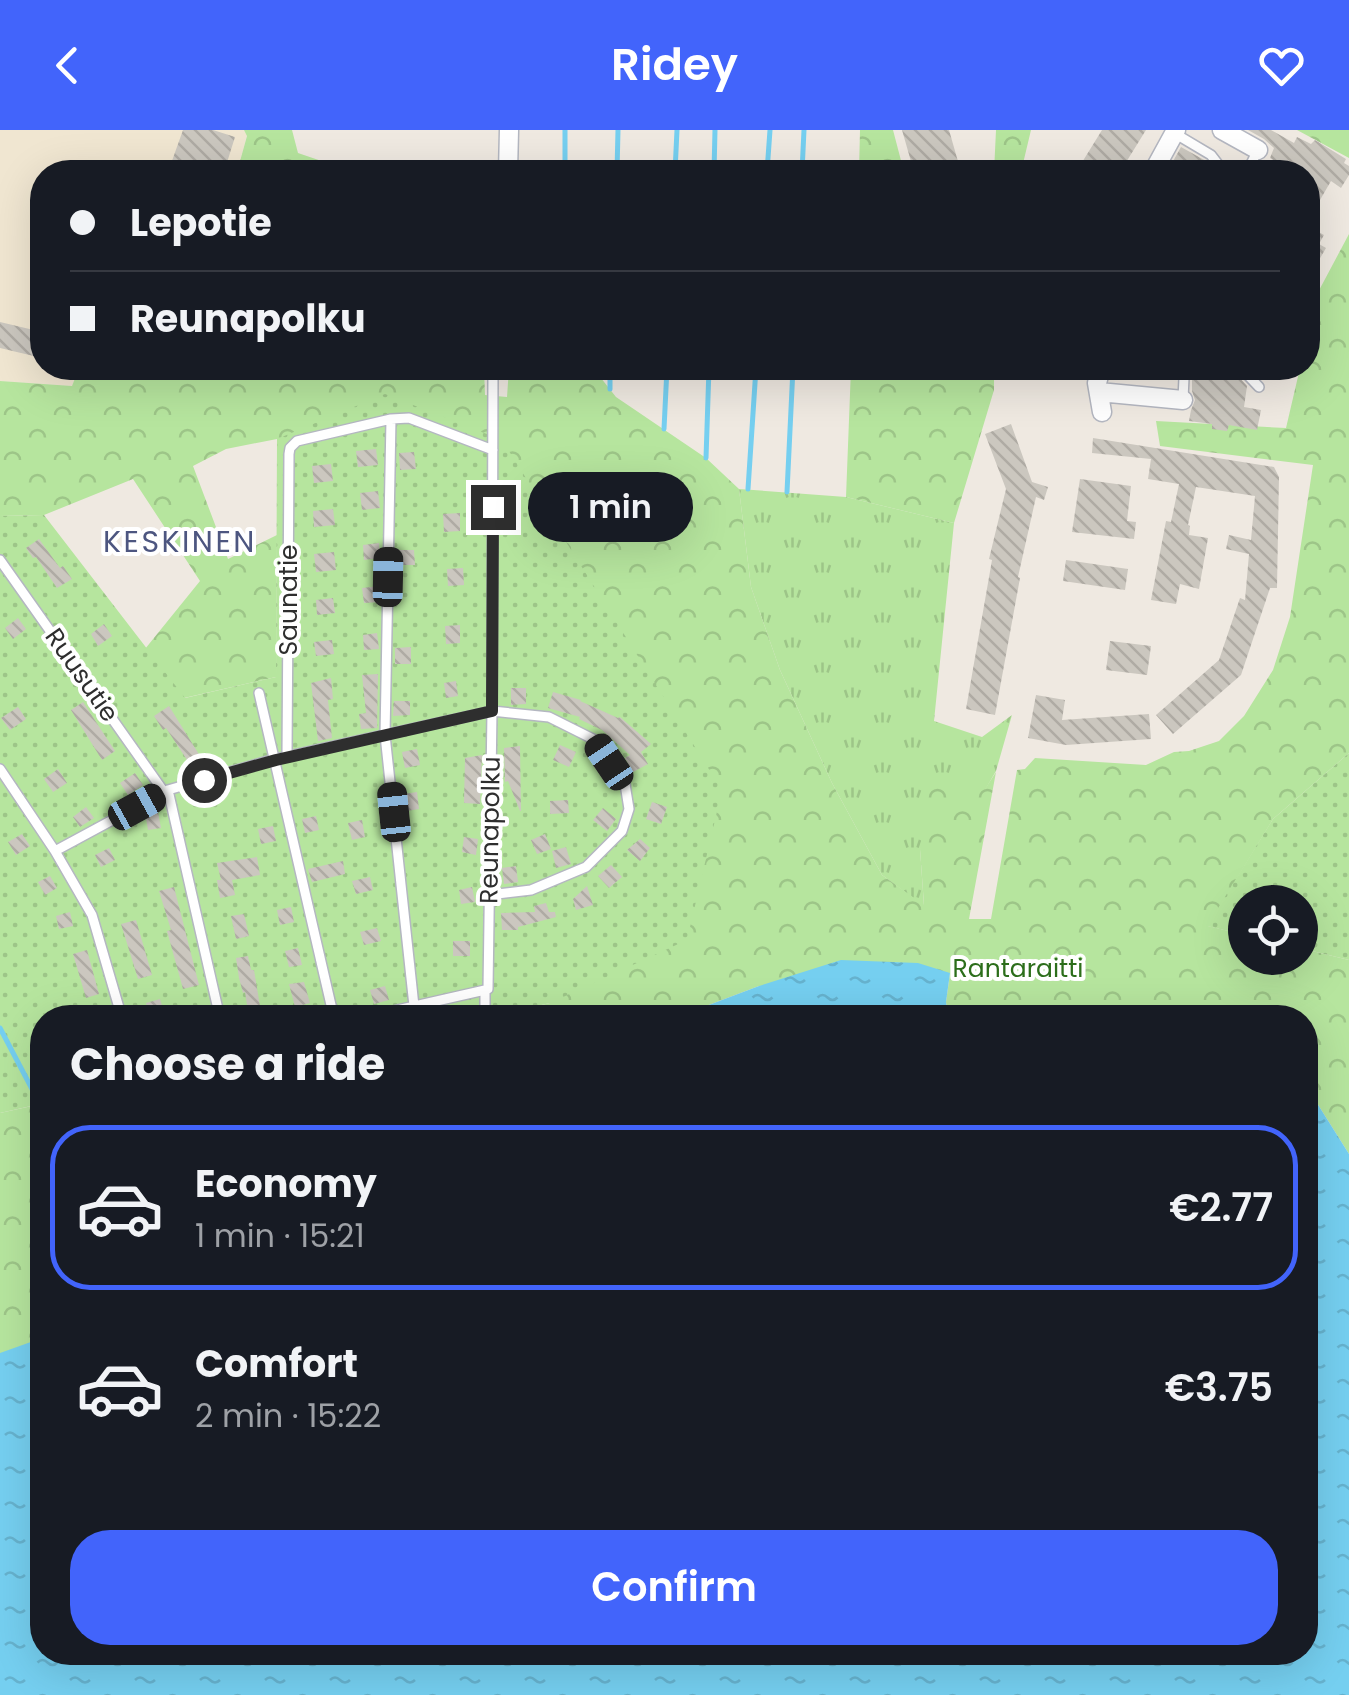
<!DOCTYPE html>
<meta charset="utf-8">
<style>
body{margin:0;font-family:Poppins,sans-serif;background:#242831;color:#f1f3f6;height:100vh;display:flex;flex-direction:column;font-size:38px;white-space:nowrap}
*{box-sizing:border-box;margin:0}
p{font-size:32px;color:#9ea1a6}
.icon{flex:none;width:55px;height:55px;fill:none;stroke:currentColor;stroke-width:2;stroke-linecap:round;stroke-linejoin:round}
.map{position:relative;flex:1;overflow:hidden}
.sheet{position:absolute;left:30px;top:875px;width:1288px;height:660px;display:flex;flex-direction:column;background:#171b24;border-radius:40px;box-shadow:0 10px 40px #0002}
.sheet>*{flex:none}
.top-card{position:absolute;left:30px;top:30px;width:1290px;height:220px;border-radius:40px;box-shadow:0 10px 40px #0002;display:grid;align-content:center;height:220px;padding:0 40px;background:#171b24}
.tools{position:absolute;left:1228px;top:755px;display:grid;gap:20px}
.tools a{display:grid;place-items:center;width:90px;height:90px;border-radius:50%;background:#171b24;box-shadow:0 10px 40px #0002;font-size:50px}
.end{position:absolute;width:45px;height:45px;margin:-22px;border:12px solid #2e2e2e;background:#fff;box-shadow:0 0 0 5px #fff}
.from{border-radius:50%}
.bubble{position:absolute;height:70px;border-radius:35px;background:#171b24;box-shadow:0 10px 40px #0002;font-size:32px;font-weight:600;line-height:70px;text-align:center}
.car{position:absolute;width:30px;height:60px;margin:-30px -15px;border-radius:12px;box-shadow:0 0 8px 2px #0007;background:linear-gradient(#222 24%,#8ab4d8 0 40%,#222 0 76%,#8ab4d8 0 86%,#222 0)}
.top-card b{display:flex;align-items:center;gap:35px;height:95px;font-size:38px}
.top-card b+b{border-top:2px solid #363941}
.top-card i{width:25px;height:25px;background:#f1f3f6}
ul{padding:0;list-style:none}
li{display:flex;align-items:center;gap:30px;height:165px;margin:0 20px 15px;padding:0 20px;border:5px solid transparent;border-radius:40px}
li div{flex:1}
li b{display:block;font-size:38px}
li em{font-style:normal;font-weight:600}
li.current{border-color:#4264fb}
li>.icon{width:90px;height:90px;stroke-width:1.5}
h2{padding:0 40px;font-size:45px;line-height:120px}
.primary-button{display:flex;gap:20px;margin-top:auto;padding:20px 40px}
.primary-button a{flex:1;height:115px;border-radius:40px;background:#4264fb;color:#fff;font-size:40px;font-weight:600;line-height:115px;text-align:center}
header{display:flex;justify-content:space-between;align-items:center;height:130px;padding:0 40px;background:#4264fb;color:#fff;font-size:45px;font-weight:600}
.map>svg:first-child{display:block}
.education{fill:#f0e6d1}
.grass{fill:url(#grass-tufts)}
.forest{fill:url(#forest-crowns)}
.garden{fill:url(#garden-dots)}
.water{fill:url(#water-ripples)}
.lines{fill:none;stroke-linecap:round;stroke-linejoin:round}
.stream{stroke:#75cff0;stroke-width:5}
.building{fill:url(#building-back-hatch)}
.service-casing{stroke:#b4b7c1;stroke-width:12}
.minor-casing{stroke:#b4b7c1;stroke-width:21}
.service{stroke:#fff;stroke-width:9}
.minor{stroke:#fff;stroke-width:18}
.route{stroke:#2e2e2e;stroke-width:12}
.labels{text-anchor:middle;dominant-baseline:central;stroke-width:8;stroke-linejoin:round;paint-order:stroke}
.street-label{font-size:25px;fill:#2e2e2e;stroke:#fff}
.park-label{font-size:25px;fill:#2c6e1b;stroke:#fff}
.quarter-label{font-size:30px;letter-spacing:2.5px;fill:#4d5680;stroke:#fff}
</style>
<header><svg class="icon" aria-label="back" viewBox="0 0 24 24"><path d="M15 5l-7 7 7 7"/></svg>Ridey<svg class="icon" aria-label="heart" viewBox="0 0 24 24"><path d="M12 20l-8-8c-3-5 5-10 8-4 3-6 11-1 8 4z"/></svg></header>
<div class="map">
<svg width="1349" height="1565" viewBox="0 0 1349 1565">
<defs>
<pattern id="grass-tufts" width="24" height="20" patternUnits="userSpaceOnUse" patternTransform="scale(2.5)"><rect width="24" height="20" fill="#b6e59e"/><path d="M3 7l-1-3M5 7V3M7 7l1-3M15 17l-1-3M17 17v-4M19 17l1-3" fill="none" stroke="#9dc588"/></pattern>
<pattern id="forest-crowns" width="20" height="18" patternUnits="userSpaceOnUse" patternTransform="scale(2.5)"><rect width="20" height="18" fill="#b6e59e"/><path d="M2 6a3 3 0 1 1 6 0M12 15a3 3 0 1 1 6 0" fill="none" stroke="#9dc588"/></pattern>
<pattern id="garden-dots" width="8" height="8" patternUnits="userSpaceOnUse" patternTransform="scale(2.5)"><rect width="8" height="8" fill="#b6e59e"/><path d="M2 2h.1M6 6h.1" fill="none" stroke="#9dc588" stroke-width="1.8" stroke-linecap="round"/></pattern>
<pattern id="water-ripples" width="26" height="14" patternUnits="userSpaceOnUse" patternTransform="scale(2.5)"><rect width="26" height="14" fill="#75cff0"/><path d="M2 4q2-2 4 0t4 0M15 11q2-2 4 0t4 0" fill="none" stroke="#66b2ce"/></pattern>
<pattern id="building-back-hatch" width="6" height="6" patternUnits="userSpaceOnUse" patternTransform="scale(2.5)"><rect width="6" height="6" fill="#cbc7bf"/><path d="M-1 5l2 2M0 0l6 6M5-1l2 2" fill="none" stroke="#afaba4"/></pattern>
</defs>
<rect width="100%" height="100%" fill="#efe9e1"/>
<!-- education -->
<path class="education" d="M0,0h244l3,5 -10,37h-195v196h37l-7,18 -72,-5z"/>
<!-- grass -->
<path class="grass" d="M739,359l107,8 108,26 -20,198 48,16 30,-22 -16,56 -11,19 -65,59 4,57 -42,-31 -50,-92 -52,-113 -29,-83z"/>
<!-- forest -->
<path class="forest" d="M244,0h48l6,23 56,19h-117l10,-36z
M860,0h33l11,42h-45z
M996,0h35l-10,42h-27z
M1297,0h52v28z
M1349,104v519l-76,66 -65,107 37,9v23h55v-10l49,12v194l-44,-70v-66h-326l-1,-5 -30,4 -2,-15 4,-29 -191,13 -82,31h-300l112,-23 1,23 60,-14 -273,-564 -51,10 -33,17 35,93 49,-24 -1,142 -92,21 -39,-49 55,-68 -67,-102 -89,36 -44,1v-135l72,5 7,-18h405l1,27 22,2 2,-29h84l23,29 90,61 33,31 12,98 29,83 52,113 50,92 42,30 -4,-56 9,-62 32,-12 24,14 11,-17 -27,147h22l26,-149 8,-1 10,-11 111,7 28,-13 15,-1 30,-10 25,-25 29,-46 17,-53 23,-152 -153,-19 -4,-25 130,7 14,-60h8v-35l8,-37z
M851,238h143v22l-40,133 -108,-26z
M41,974l1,4v293l-42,7v-295z"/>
<!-- garden -->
<path class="garden" d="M385,264l117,46 220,350 -35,150 -137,63 -60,14 -1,-23 -112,23 -335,1v90l-2,-4 -40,9v-597l44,-1 141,183 91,-21 1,-238z
M1349,623v207l-49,-12v-46h-55v33l-38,-9 66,-107z"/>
<!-- water -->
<path class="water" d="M841,830l77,3 32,10 -4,29 2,15h-271l82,-31z
M1305,954l44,70v541h-1349v-342l42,-15v314h1263z"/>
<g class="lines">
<!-- stream -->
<path class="stream" d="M565,42v-42
M617,42l1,-42
M675,42l2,-42
M714,42l1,-42
M767,42l3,-42
M802,42l2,-42
M610,259v-21
M664,299l3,-61
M706,328l3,-90
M748,359l8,-121
M787,362l6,-124
M0,898l42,80"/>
</g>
<!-- building -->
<path class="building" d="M183,0h30l22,7 -11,35h-56z
M902,0h47l12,42h-47z
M1102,0h44l-26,42h-25l-14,-8z
M1248,0h23l23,13 3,-6 14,7 4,-4 31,19 -2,4 5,3v9l-8,13 -10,-7 -11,19 -4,-2 -8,9v-35h-42l7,-12 -3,-2 4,-10 -10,-9z
M1181,17l25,14 8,11h-47z
M1308,96l16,9 -5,9 7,4 -18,31z
M0,192l42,10v26l-42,-10z
M1205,242l32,3 10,11 -3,21 17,3 -4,20 -28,-5 -2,6 -15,-2v-5l-23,-3 2,-11 4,-10 -3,-9v-11l3,-6 9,1z
M1011,294l21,58 16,5 -4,13 -8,-3 -18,80 2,1 -25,137 -29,-6 26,-149 -3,-1 17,-70 -21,-55z
M1093,308l181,29 5,10 -2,111h-7l-29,87 -68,59 -17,-19 63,-55 21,-62 5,2 4,-46 -23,-5 3,-14 22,5 4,-44 -59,-9 -8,38 2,1 -1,9 19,3 -9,51 -19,-5 -4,20 -25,-4 15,-79 5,1 8,-38 -31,-5 3,-20 -59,-6z
M376,319l2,16 -20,2 -2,-16z
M414,322l2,17 -16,1 -1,-17z
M331,334l2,17 -19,2 -2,-17z
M1080,349l51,7 -4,35 9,1 -2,17 -62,-7z
M378,361l2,17 -18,2 -2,-17z
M333,379l2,16 -21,2 -1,-16z
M460,383v18l-16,1 -1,-18z
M39,409l21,29 3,-2 9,13 -15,9 -21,-31 -3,1 -7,-10z
M379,413l1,15 -16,2 -1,-15z
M398,420h16l1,15h-17z
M334,422l2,18 -20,2 -2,-18z
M1066,430l62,9 -3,21 -62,-9z
M463,438l1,17 -16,1 -1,-17z
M380,456l-1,16 -15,1 -2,-15z
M333,468l2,15 -18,2 -1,-15z
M18,488l8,11 -13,10 -8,-11z
M104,494l8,12 -14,10 -7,-12z
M460,495v18l-14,1 -1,-18z
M377,503l2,16 -15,1 -1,-15z
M332,510l2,14 -18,2 -2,-14z
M1110,511l41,5 -4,29 -41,-5z
M411,517v17h-16v-16z
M378,544l-1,54 -16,1 -2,-15 7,-1 -4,-38z
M331,548l2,21 -5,1 4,38 -14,3 -7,-58z
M456,551l2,15 -12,2 -2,-15z
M511,558h15v16l-15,1z
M553,562l28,8 -1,1 38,17 2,-1 31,27 -10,8 7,12 -15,8 -8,-14 5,-3 -28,-25 -23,-11 1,-2 -32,-9z
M1036,565l29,5 -3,20 87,-6 2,25 -85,6 -38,-7z
M394,571h16v14l-17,1z
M83,572l32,49 -13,9 -31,-50z
M169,576l31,50 -11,7 -23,-35 -3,2 -9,-14z
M18,577l8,12 -16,11 -9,-12z
M560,615l16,7 -7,15 -16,-7z
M520,616l1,65h-1l-12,-30 -3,1 -1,-34z
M417,619l3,16 -15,3 -3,-16z
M482,625l-2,49 -16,-1 1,-45z
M58,639l9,14 -14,9 -9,-13z
M135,643l8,12 -15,10 -8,-12z
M417,662l2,17 -12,2 -3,-17z
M568,670l1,13 -19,1v-13z
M652,672l15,5 -6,17 -15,-5z
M86,677l8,11 -14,9 -7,-10z
M603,678l13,11 -9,12 -14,-11z
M158,682l3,16 -13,2 -3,-17z
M316,686l3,14 -14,3 -3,-14z
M362,690l3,17 -13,3 -4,-17z
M273,696l3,15 -15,3 -3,-15z
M22,704l8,12 -14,9 -8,-13z
M545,704l6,15 -14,5 -6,-14z
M464,707l14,2 -2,16 -14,-3z
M640,709l10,9 -10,13 -13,-11z
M566,717l5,17 -15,4 -4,-17z
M109,718l6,12 -14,7 -6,-12z
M257,727l3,18 -28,5 3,15 -15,3 -3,-18h4l-4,-17z
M343,731l2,13 -33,8 -4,-13z
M611,735l11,12 -13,11 -11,-12z
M516,736l2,16 -14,2 -2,-16z
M50,746l7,12 -12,7 -7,-13z
M370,747l3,13 -17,4 -4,-13z
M587,756l6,19 -17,5 -3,-11z
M174,757l25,98 -16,4 -16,-58 4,-1 -12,-39z
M472,757l3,15 -14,2 -2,-14z
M546,773l3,9h6l1,5 -38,10v3h-16l-1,-17 34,-1 -1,-6z
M291,777l3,15 -14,3 -3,-15z
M70,782l3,14 -14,3 -3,-13z
M244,784l5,22 -13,3 -5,-23z
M136,790l16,55 -14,4 -17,-55z
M377,798l4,13 -17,4 -4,-13z
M453,811h17v15h-17z
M298,818l4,17 -13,2 -4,-16z
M87,820l12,44 -13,4 -13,-44z
M248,826l3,14h3l8,48h-13l-4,-26 -2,1 -4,-15 -3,-20z
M304,852l6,21 -15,4 -6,-23z
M385,856l4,14 -15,4 -4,-14z
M160,869l6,19h-16l-4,-15z"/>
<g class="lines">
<!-- service casing -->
<g class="service-casing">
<path id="service" d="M1174,3l37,22 13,17
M1247,42l11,-22
M1161,238h13
M1241,238l18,19
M1183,269l1,-21 5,-10
M391,289l-6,316 29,271
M0,430l164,232
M259,563l75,325
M287,627l2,-303 1,-6 7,-7 94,-22 18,-1 84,32
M0,639l55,82 37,64 30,103
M168,660l52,228
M55,721l113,-61 107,-31 217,-48 57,6 44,22 32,45 4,25 -7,22 -36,36 -55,23 -42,5
M362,888l123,-28
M485,888v-28l3,-1 4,-278 1,-343"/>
</g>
<!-- minor casing -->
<g class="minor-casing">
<path id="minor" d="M1222,0l36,20
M508,42l1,-42
M1153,42l23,-42
M1101,238l-4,15 5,29
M1099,262l84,8"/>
</g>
<!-- service -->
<use href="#service" class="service"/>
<!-- minor -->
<use href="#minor" class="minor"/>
</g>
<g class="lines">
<!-- route -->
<path class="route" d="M204,650l72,-20 216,-49 1,-204"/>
</g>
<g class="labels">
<!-- street labels -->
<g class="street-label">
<text transform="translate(288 470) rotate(-90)">Saunatie</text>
<text transform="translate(82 545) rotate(55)">Ruusutie</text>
<text transform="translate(490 700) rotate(-89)">Reunapolku</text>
</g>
<!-- park labels -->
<g class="park-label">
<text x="1018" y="838">Rantaraitti</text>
</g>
<!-- quarter labels -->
<g class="quarter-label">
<text x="180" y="411">KESKINEN</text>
</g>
</g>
</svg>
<div class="tools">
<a><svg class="icon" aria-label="locate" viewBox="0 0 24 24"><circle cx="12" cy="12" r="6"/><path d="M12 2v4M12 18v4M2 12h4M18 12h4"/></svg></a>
</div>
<i class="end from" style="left:204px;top:650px"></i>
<i class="end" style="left:493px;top:377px"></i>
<div class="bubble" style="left:528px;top:342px;width:165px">1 min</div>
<i class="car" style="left:388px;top:447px;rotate:1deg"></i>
<i class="car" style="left:609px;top:632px;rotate:326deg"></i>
<i class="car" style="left:137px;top:677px;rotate:61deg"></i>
<i class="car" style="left:394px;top:682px;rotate:354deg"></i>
<div class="top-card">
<b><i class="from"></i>Lepotie</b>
<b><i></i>Reunapolku</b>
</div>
<section class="sheet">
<h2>Choose a ride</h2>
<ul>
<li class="current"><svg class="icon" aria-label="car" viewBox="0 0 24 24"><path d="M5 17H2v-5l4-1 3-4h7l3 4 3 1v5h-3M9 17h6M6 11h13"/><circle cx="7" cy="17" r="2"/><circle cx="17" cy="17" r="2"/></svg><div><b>Economy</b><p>1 min · 15:21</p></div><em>€2.77</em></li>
<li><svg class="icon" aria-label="car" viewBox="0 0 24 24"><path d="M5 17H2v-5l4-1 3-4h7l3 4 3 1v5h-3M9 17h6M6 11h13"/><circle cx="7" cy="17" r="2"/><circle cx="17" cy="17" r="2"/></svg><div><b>Comfort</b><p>2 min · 15:22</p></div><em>€3.75</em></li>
</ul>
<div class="primary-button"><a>Confirm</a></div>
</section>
</div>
